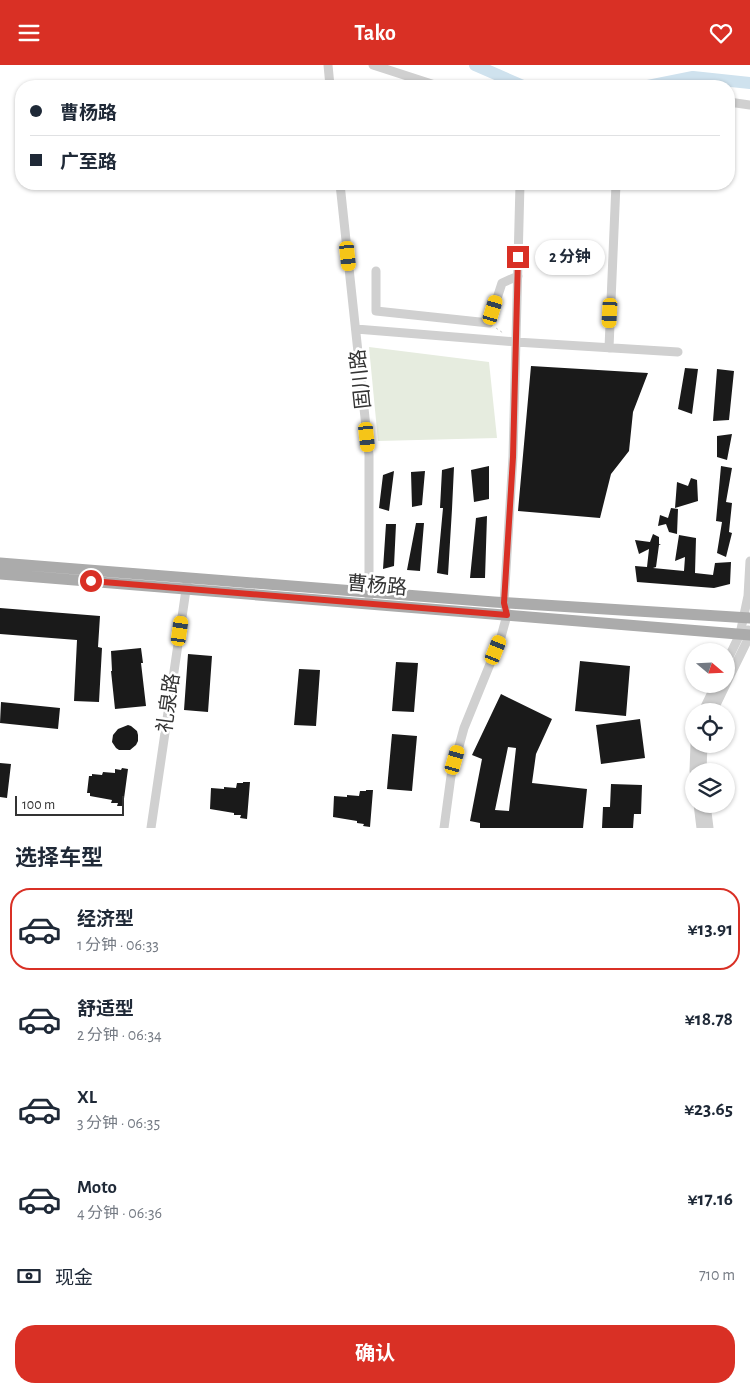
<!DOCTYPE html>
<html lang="zh">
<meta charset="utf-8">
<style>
body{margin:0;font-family:"Alegreya Sans","Noto Sans SC",sans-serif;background:#f2f2f3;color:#1f2937;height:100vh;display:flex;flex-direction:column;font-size:19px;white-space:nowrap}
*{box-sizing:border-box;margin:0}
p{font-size:16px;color:#747a83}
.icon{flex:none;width:28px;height:28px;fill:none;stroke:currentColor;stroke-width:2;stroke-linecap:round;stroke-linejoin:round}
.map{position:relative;height:763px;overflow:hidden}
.side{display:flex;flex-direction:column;background:#fff;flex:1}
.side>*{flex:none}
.top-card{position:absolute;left:15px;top:15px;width:720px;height:110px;border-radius:20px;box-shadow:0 1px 4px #0004;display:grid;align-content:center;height:110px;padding:0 15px;background:#fff}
.needle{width:32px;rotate:109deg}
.fabs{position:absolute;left:685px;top:578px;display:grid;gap:10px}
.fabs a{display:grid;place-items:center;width:50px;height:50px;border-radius:50%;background:#fff;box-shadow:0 1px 4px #0004;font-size:25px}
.scale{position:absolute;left:15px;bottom:12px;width:109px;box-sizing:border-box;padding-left:5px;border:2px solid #333;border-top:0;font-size:14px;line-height:18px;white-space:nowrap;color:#333;-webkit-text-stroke:4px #fff;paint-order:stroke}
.end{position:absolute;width:22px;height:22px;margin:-11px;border:6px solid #d93025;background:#fff;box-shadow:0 0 0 2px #fff}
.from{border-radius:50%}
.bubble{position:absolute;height:35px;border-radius:18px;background:#fff;box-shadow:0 1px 4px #0004;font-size:16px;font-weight:700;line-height:35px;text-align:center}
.car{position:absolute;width:15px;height:30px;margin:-15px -8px;border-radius:6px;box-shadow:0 0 4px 1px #0007;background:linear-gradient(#f5c518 24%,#345 0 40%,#f5c518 0 76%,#345 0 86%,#f5c518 0)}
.top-card b{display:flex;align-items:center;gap:18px;height:48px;font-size:19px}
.top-card b+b{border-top:1px solid #e0e1e3}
.top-card i{width:12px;height:12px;background:#1f2937}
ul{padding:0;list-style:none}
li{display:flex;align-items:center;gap:15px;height:82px;margin:0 10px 8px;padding:0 5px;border:2px solid transparent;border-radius:20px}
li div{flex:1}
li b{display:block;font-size:19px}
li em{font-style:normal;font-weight:700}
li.active{border-color:#d93025}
li>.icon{width:45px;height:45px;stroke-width:1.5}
h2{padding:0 15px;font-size:22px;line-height:60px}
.pay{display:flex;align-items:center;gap:12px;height:55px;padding:0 15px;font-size:19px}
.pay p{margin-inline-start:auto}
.primary-button{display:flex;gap:10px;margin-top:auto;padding:10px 15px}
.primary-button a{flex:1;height:58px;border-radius:20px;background:#d93025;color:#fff;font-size:20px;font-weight:700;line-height:58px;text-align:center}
header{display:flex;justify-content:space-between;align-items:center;height:65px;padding:0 15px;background:#d93025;color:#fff;font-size:22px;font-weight:700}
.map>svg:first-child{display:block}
.green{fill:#e6ecdf}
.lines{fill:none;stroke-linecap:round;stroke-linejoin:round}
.river{stroke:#cfe2ee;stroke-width:12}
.building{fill:#1a1a1a;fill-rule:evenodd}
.path{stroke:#cdcdcd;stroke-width:1;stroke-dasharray:2.5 2.5;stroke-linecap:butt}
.minor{stroke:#d0d0d0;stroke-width:9}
.major{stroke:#ababab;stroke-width:11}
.route{stroke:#d93025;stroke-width:6}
.labels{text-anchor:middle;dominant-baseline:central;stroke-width:5;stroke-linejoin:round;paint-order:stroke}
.street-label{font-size:20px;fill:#333;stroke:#fff}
</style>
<header><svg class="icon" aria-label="menu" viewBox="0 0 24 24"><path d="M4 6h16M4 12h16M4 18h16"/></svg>Tako<svg class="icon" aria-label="heart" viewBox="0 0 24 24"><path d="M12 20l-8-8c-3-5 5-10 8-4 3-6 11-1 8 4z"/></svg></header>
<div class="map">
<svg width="750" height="763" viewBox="0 0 750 763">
<rect width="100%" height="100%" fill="#fff"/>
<!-- green -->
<path class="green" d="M369,282l120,15 8,76 -119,3z"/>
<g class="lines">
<!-- river -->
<path class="river" d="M475,0l48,21
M648,21l45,-9 57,6"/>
</g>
<!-- building -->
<path class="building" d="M531,301l117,7 -15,39 -4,39 -18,23 -11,44 -82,-7z
M685,303l13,1 -6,45 -14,-5z
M717,304l17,2 -5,49 -16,1z
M732,369l-5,26 -10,-3v-21z
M489,401v33l-15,3 -3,-32z
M721,401l11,2 -6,34 6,1 -3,29 3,1 -6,24 -9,-4 5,-31 -6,-1z
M454,402l-2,42 -4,66 -11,-2 6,-65h-3l2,-38z
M394,406l-5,40 -10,-3 4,-33z
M425,406l-3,34 -10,2 -1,-35z
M691,413l6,2 1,21 -23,7 2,-26 11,4z
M671,443l7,1 -1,25 -8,-2 -3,-8 -8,2 2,-11 8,3z
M487,451l-2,62h-15l6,-60z
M416,458h8l-4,48 -13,-1z
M386,459h10l-2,42 -11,3z
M653,469l6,3v7h2l-2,1 -3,22 -3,1 31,3 1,-14 -10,4 4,-26 17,3 -1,35 18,2 2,-12 16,-1 -1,22 -16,4 -77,-6 -2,-16 12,1 2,-18 -10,5 -4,-14 15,2z
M0,543l100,8 -2,31 4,1 -3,54 -25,-1 3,-61 -77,-6z
M141,583l2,15h-2l5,43 -31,3 -4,-38h1l-1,-20z
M188,589l24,2 -4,56 -24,-2z
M580,596l50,5 -4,50 -51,-5z
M396,597l22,1 -4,49 -22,-1z
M299,604l21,1 -4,56 -22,-1z
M501,629l51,25 -16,35 -4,29 55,6 -4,39h-103v-5l-10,-2 12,-62 -10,-4zM508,682l8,1 -7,63 -14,-1z
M1,637l59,6 -2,21 -58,-6z
M640,654l5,39 -44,6 -5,-39z
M128,660l3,1 6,5 1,4v6l-2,4 -6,5h-11l-3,-2 -4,-6 1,-7 5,-6z
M392,669l25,2 -5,55 -25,-2z
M0,698l11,1 -4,34 -7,-1z
M122,703l6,1 -5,37h-6l1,-3h-7l1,-3 -22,-4v-3h-3l2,-17h3v-2l10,1 1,-3 12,1v-4l6,1z
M243,717h7l-3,37 -7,-1 1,-3h-7v-2l-24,-4 1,-21 13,1v-2l12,1 1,-5h6z
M611,719l31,1 -1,29h-7l-1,14h-31l1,-21h7z
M366,725h7l-3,37 -7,-1 1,-2 -7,-1v-2l-24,-4 1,-21 13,1v-2l12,1 1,-5h6z"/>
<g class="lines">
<!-- path -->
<path class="path" d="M496,263l7,5"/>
<!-- minor -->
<path class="minor" d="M328,0l2,21
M373,0l65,21
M729,37l21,3
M340,119l29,271v142
M376,206v40l113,12 13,-40 16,-7
M356,264l160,13 162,10
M609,283l7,-164
M726,598l14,-29 8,-38 2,-35
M726,619l24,-49 -2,-5
M703,646l13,-27
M713,646l13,-27
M694,706l1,-27
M702,706l1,-27
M698,739l3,24
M706,739l3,24
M151,763l36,-245
M444,763l7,-52 13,-48 37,-91 6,-22 -3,-12 9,-147 7,-272"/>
<!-- major -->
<path class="major" d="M0,498l494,39 256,16
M0,509l750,61"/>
</g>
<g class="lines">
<!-- route -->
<path class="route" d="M91,516l416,34 -3,-12 9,-146 5,-200"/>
</g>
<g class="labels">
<!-- street labels -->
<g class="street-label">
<text transform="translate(361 314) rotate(-96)">固川路</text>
<text transform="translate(377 521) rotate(5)">曹杨路</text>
<text transform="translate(169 638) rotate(-82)">礼泉路</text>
</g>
</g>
</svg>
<div class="fabs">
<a><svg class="needle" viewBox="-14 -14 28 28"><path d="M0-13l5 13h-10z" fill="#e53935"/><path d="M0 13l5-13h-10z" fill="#747a83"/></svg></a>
<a><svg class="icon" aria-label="locate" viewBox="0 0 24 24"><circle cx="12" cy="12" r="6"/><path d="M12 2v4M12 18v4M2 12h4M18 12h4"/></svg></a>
<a><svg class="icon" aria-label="layers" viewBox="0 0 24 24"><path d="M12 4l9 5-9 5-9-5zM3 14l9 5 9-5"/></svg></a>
</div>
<div class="scale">100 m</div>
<i class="end from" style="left:91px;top:516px"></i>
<i class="end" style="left:518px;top:192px"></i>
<div class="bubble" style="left:535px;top:175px;width:70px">2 分钟</div>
<i class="car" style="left:348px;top:191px;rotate:174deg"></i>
<i class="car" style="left:493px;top:245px;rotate:17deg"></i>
<i class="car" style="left:610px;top:248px;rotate:183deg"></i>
<i class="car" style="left:367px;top:372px;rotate:174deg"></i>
<i class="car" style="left:180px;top:566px;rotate:8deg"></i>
<i class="car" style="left:496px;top:585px;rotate:22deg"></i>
<i class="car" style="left:455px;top:695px;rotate:16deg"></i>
<div class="top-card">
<b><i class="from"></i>曹杨路</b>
<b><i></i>广至路</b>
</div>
</div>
<section class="side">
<h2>选择车型</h2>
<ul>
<li class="active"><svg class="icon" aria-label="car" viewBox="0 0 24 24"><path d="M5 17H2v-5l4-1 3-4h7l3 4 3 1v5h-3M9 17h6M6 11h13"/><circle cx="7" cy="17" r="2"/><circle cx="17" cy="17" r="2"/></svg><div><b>经济型</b><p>1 分钟 · 06:33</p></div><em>¥13.91</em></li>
<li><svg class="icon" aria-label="car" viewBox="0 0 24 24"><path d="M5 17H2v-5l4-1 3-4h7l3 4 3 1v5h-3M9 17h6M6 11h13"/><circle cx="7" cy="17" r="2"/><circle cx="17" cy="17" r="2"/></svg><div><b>舒适型</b><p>2 分钟 · 06:34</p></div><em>¥18.78</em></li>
<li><svg class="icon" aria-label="car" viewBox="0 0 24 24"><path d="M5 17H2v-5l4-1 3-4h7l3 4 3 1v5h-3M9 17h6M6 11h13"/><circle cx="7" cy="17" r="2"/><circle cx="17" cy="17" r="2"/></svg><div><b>XL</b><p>3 分钟 · 06:35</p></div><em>¥23.65</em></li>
<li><svg class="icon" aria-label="car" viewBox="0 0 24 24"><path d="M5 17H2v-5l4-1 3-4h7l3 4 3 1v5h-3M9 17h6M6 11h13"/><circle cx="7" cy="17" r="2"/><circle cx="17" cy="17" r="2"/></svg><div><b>Moto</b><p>4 分钟 · 06:36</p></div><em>¥17.16</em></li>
</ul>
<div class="pay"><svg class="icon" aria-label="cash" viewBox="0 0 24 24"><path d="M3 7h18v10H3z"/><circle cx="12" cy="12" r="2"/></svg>现金<p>710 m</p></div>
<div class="primary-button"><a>确认</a></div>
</section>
